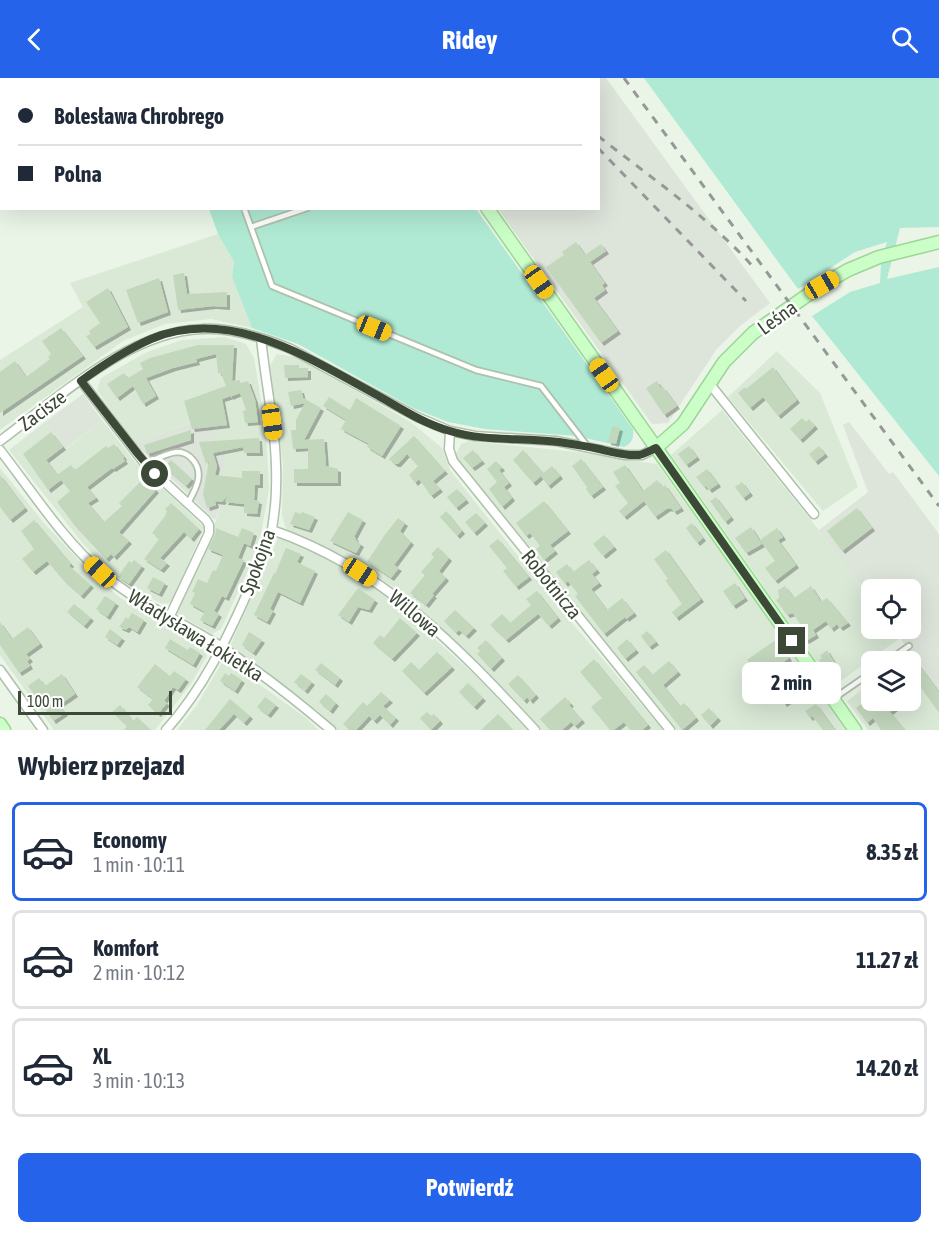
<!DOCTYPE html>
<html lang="pl">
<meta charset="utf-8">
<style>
body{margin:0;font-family:"Asap Condensed",sans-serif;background:#f6f6f7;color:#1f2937;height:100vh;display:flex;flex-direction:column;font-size:22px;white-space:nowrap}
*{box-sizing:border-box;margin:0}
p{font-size:20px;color:#747a83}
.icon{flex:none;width:33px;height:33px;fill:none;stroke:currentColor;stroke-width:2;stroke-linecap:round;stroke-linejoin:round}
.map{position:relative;height:652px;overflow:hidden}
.details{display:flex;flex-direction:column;background:#fff;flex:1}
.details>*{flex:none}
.top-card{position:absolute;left:0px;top:0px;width:600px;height:132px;box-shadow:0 6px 24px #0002;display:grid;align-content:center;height:132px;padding:0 18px;background:#fff}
.controls{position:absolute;left:861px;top:501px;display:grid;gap:12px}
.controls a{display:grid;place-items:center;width:60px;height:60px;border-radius:9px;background:#fff;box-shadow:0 6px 24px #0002;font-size:30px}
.scale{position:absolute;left:18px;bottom:15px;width:154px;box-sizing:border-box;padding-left:6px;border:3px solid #3b4936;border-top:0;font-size:16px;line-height:21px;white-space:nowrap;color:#3b4936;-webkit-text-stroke:4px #fff;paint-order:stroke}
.end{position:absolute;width:27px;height:27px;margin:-14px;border:8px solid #3b4936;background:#fff;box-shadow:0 0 0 3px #fff}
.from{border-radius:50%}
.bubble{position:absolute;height:42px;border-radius:9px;background:#fff;box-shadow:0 6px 24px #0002;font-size:20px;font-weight:700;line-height:42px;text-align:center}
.car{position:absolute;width:18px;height:36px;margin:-18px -9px;border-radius:8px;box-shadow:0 0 4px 2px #0007;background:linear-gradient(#f5c518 24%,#345 0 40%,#f5c518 0 76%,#345 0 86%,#f5c518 0)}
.top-card b{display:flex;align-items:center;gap:21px;height:57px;font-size:22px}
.top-card b+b{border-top:2px solid #e0e1e3}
.top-card i{width:15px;height:15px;background:#1f2937}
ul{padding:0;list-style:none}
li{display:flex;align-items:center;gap:18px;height:99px;margin:0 12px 9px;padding:0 6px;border:3px solid #e0e1e3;border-radius:9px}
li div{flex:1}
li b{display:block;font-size:22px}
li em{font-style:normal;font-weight:700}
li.current{border-color:#2563eb}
li>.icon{width:54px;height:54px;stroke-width:1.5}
h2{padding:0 18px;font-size:27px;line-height:72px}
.cta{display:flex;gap:12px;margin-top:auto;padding:12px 18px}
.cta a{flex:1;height:69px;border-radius:9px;background:#2563eb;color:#fff;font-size:24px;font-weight:700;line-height:69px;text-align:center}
header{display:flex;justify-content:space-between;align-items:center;height:78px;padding:0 18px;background:#2563eb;color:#fff;font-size:27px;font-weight:700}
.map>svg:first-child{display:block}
.residential{fill:#d9e9d6}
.industrial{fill:#dde4da}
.green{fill:#b0ead4}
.building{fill:#c3d7bd;filter:url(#shadow)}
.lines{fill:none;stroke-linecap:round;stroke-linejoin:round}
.lane-casing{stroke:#aec1aa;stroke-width:8}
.street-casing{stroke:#aec1aa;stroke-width:11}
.secondary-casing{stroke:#9dd696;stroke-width:15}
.lane{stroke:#fff;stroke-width:4.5}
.street{stroke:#fff;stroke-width:8}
.secondary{stroke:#ccffc8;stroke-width:12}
.rail{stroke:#979797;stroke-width:3;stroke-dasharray:8 8;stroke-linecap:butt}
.route{stroke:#3b4936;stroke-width:8}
.labels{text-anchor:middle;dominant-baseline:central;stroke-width:5;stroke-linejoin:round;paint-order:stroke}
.street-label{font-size:20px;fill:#3b4936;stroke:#fff}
</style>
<header><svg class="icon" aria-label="back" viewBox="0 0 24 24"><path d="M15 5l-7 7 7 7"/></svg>Ridey<svg class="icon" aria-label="search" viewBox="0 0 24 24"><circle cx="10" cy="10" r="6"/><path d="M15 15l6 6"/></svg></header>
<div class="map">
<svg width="939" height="652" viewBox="0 0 939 652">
<defs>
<filter id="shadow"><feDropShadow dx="3" dy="3" stdDeviation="0" flood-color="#0004"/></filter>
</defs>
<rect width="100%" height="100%" fill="#eaf5e8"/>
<!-- residential -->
<path class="residential" d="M218,156l16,28 -2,15 20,51 -41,-9 -46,5 -42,17 -123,89v-70l83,-53 -13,-24z
M225,259l21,7 8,14 12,73 3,58 -8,45 -14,39 -26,56 -9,5 -36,-21 38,-86 6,-21 -14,-89 -72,26 -37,-53 4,-12 46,-26 35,-12z
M777,273l43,42 38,94 -35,24 -95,-114z
M277,276l22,4 113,65 30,25 8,22 106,134 107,126h-122l-57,-61 -77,-72 -47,-33 -74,-35 -4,-14 1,-52 -14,-96z
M722,332l97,120 52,70 1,28 21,1 7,9 -66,48 -163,-231z
M102,342l34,43 68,64 -33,76 -9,1 -40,-21 -38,-38 -75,-95 36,-28 21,27z
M469,363l109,11 79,12 192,266h-173l-221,-274 6,-12z
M0,390l44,55 39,42 36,32 85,50 3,9 -16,28 -36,46h-101l-54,-75z
M278,460l39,16 63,36 97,87 50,53h-190l-19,-19 -88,-65z
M911,574l28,37v41h-71l-21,-29 24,-18 1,17h38v-38l-11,-1z
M224,581l82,59 13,12h-142l20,-25z"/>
<!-- industrial -->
<path class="industrial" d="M229,0h175l1,1 -175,1z
M429,0h177l164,225 -30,23 -24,24 -48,73 -16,1 -154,-215 100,-1v-128z
M83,316l19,26 -37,29 -20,-27z
M207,339l17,47 -5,21 1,21 -5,14 -81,-77z
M849,344l40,52 4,-2 46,62v155l-46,-60 17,-1v-38h-38l-1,10 -52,-70 49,-38 -25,-67z"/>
<!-- green -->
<path class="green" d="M644,0h295v149l-39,1 -13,51 52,-12v209l-127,-160 38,-24 30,-9 1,-19 6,-22 -32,10 -57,37z
M209,131h267l157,220c1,9 -1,14 -9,18l-47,-11 -92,-7 -37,-7 -35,-14 -115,-64 -46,-16 -20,-51 2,-15 -16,-28z"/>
<!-- building -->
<path class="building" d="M576,164l9,13 16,-11 5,7 -16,11 15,21 -3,2 3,5 -11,8 24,33 -17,12 -55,-76 18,-12 -2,-3z
M184,195l3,21 40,-2v15l-14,-1 -35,4 -5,-35z
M159,200l9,34 -30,11 -12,-33z
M108,210l20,39 -34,20 -8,-11 5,-2 -2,-3 11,-8 -14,-21z
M61,250l22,28 -83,57v-41l15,-11 11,16 11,-8 13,-10 -2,-2 3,-3 -9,-13z
M198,267h36l-2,36 8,-1v3l8,-2 7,19 3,22 -13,1 -2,-12 3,-1 -6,-17 -8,3v2l-1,-2 -9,3 5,26 -35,4 -8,-28 42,-15 -5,-13h-3l-2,-19 -20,5 1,3 -24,6 -27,10 10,18 -13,8 -10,-18 -16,12 -10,-14 17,-11 4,5 15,-9 -3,-6 10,-5z
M284,287h15v3h9v9l-23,1z
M773,289l24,33 -19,16 -15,-19 -13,11 -12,-15 7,-6 1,2z
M657,303l4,7 2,-1 14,19 -13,9 -18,-27z
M301,312l2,8 18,10 -17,32 20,-1 2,27 12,3v14h-44v-14h14v-21l-15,1 -2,-19h5v-10l9,-17 -14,3 -3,-14z
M329,319l21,13 6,-12 45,28 -19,30 -15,-9 2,-3 -28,-15 5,-9 -23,-14z
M802,340l4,4 3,-3 6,7 -15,14 -10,-11z
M612,348l8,2 -4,16 -8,-2z
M191,352v10l-44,14 -3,-9z
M51,354l12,15 -17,13 15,20 -13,10 -25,-36z
M414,358l31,35 -12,10 7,8 -9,7 -12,-17 -4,4 -6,-8 9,-9 -11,-12 -9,10h-3l-6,-5z
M259,360l1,15h-16l-1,-6 -30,6 4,13 -2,9 27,3v-7h18v14h-5l-1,15 5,1 -2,13 -13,-1v-9l-19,-2 3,-7 -6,7 -7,-1 1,4 -9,3 -4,-14 6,-33 -3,3 -7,-22z
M114,366l10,13 -1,1 2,3 -12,8 -1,-1 -25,19 9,11 -8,5 16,19 18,-16 -3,-3 25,-25 12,12 -37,42 10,9 -15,16 -3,-3 -5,5 -31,-33 -18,-24 13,-11 -13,-16 14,-10 4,5 31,-24 2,2z
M689,368l8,11 -11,8 -8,-11z
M819,368l6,8 -10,8 -6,-8z
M473,372l9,11 -10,7 -9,-10z
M523,372l20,23 9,-7 8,10 -12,10 -7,-10 -8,7 -20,-23z
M581,381l22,28 -12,9 -5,-7 1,-2 -15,-21z
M171,382l21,19 -6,7 -22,-19z
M496,383l6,7 -3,2 10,13 -5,4 8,11 -10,9 -13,-18 8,-7 -10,-13z
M625,387l18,26 14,-11 5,7 3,-2 16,23 -7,4 -3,-4 -2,1 -1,-1 -13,9 -11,-16 -20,16 -5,-6 9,-8 -13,-17 5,-3 -7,-11z
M707,391l11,15 -9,6 -3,-4 -2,1 -8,-10z
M0,397l25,33 -15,12 -10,-13z
M742,404l8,11 -7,5 -8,-11z
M457,411l9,11 -10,8 -9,-11z
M716,419l15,20 -6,5 -15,-21z
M544,423l24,30 -18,14 5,6 -11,9 -8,-11 4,-3 -10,-13 -4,3 -10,-13z
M171,425l28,26 -8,10 -7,-7 -24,26 7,5 -6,7 -17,-11 15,-20 -7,-6 13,-17 2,-5 -2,-2z
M857,430l15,20 -30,23 -15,-20z
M446,433l16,20 -5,5 -17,-19z
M295,434l6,2 1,-2 13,5 -6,13 -19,-6z
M348,434l15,8 -9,17 2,1 -1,2 6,4 -5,9 -26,-12z
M476,435l9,10 -11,10 -9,-11z
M398,440l7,5 -5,8 11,11 -17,23 5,3 -8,10 -24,-16 17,-26z
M34,442l37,44 -2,2 22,19 -10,11 -17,-15 -17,-20 -14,11 -11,-13 12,-10 -13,-18z
M692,445l11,15 -6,5 -11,-15z
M751,449l11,17 -16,9 -11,-15z
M216,450l22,9 4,-9 12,5 -4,13 -6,-3 -6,15 6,2 -18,38 -4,-2 -8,15 5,3 -7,12 -12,-6 5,-8 -15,-8 5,-11 -3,-1 6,-13 9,4 6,-13 3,1 7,-16 -15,-6 7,-14z
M777,450l6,9 -5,3 18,25 -21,16 -10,-13 10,-7 -15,-21z
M604,457l10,12 -11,9 -10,-12z
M498,461l31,38 -13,10 -13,-16 4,-3 -18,-22z
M438,469l11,11 -10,13 7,7 -14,16 2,1 -8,10 -16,-12 15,-18 -4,-3 13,-15 -3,-3z
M286,470l15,6 -4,8 18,9 -15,32 -22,-11 -8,17 3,2 -6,11 -13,-7 20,-42 1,1z
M666,472l35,49 -25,19 -4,-6 10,-8 -17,-24 3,-1 -14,-20z
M134,482l8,6 -13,18 -11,-7 11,-16 3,2z
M589,482l8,10 -5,4 7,9 -8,6 16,21 15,-12 12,15 -8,6 -1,-2 -21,17 -29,-38 3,-2 -10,-13 -3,3 -9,-12 11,-8 6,8z
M153,499l12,6 -6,11 -12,-6z
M735,505l10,15 -12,8 -10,-15z
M785,508l9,12 17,-12 10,16 6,-4 21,25 -8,5 -3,-4 -6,5 -5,-8 -13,9 3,5 -10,6 -8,-11 4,-3 -9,-14 -6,2 -11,-15 3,-2 -1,-8z
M358,510l17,12 -6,10 -11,-3 -9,15 -11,-7z
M537,513l21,27 -9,8 -11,-12 -32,26 -16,-15 12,-11 8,9 21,-18 -5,-6z
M105,518l11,7 -9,14 -11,-8z
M74,526l17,14 -7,8 -17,-14z
M455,532l19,18 -8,8 -7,-6 -3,3 -12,-12z
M132,535l12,7 -7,12 -8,-5 -3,3 -7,-3 7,-10 2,2z
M400,540l17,15 -25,26 -19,-16 7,-8 4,3z
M0,544l12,17 16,-12 12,17 -14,10 4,5 -3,2 3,5 -11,7 -19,-28z
M110,551l12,9 -5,7 -12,-8z
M647,553l9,11 -7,5 -8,-11z
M249,554l13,8 -9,13 -11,-8z
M170,561l18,11 2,-3 10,6 -7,12 -28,-17z
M627,561l9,11 -11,9 -8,-11z
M486,562l16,18 -11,11 -14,-15 3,-3 -3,-3z
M774,563l2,3 2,-1 11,15 -21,15 6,8 -9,7 -18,-28z
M827,572l10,17 -9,5 -9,-12 3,-2 -2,-2z
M437,574l15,15 -28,26 -22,-22 9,-9 8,8z
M910,575l29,39v21l-29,-41z
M594,581l54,66 -6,5h-12l-6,-8 -10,8h-4l-19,-23 11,-9 -22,-26z
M669,583l9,11 -15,13 17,21 4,-3 12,15 -14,12 -46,-58 8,-7 8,10z
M321,585l19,15 -5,7 -20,-15z
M155,586l15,12 4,-5 12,8 -8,11 -5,-3 -9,14 3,2 -9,11 -10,-9 5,-6 -16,-12z
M225,595l4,3 2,-3 11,7 -7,11 -15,-10z
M62,596l13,20 -16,11 6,8 -12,8 -7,-11 4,-2 -10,-14 -4,3 -8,-11 11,-8 6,8z
M301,596l11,8 -7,9 -11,-9z
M518,597l18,20 -6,6 -3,-4 -3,4 -16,-17z
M790,602l10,13 -16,11 -9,-14z
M468,605l15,15 -9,9 -15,-15z
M381,614l9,8 -7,6 13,12 -6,7 -10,-10 -6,6 -5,-5 -13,14h-6l-7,-6 20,-22 4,4z
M326,616l10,9 -6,8 -11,-9z
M265,619l11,8 -8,10 -11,-8z
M565,619l6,7 -2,1 13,15 -7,6 -4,-4 -9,8h-12l-10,-11z
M230,621l20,17 -6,7 -10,-9 -15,16h-14z
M867,621l6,8 9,-7h9l5,7 -6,5 15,18h-24l-8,-12 -6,5 -11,-15z
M816,626l19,26h-12l-11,-14 -2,2 -5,-7z
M120,627l13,16 4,-4 14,13h-27l3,-4 -15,-14z
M709,630l9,10 -8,8 -9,-11z
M427,634l4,4 3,-2 6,7 -9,9 -11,-12z
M498,636l15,16h-32z"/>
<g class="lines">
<!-- lane casing -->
<g class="lane-casing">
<path id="lane" d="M184,0l1,2
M343,0l1,2
M441,2l1,-2
M244,130l28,78 204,84 65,16 47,61
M251,149l56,-19
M146,386c10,-5 20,-11 31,-12 6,0 12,3 16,8 12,14 2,30 -5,43
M886,584l23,-16
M833,621l39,-27"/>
</g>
<!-- street casing -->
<g class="street-casing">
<path id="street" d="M81,303l64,83 61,56 3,5v8l-40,85
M709,305l105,131
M450,353l-1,18 4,12 217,269
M0,363c57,-42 129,-110 202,-112 29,-2 62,9 89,20l126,68 33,14 25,5 81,5 69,14h17l14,-7
M0,372c31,40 64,91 102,123 36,31 80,49 120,74 38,25 75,54 109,83
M272,452c111,38 185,116 263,200
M0,592l43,60
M166,652c37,-41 61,-91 83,-141 8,-19 18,-40 23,-60 2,-13 4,-28 4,-41 2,-50 -10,-100 -15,-150"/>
</g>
<!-- secondary casing -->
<g class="secondary-casing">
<path id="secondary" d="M415,0l1,2
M487,130l368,522
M656,370l27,-24 41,-62 29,-29 69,-48 26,-15 31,-13 60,-15
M0,646l4,6"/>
</g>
<!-- lane -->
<use href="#lane" class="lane"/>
<!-- street -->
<use href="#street" class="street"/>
<!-- secondary -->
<use href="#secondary" class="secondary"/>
<!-- rail -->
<path class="rail" d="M536,0l1,2
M624,0l315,428
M598,58c55,43 112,82 158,134
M598,70l148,153"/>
</g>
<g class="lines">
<!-- route -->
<path class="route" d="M155,396l-17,-20 -57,-73c22,-16 45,-31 70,-42 79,-33 158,19 226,56 23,13 47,29 73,36 35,11 73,6 109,11 13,2 27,4 40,7 13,3 27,7 40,6 6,-1 12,-5 17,-7l136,193"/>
</g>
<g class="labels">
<!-- street labels -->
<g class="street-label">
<text transform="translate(777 239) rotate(-36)">Leśna</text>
<text transform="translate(42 332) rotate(-37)">Zacisze</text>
<text transform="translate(257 484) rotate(-70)">Spokojna</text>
<text transform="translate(552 506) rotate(51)">Robotnicza</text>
<text transform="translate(415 535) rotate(40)">Willowa</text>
<text transform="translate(196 557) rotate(32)">Władysława Łokietka</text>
</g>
</g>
</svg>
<div class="controls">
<a><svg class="icon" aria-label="locate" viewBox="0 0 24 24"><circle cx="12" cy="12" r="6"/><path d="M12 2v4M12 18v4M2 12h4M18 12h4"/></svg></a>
<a><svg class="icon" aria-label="layers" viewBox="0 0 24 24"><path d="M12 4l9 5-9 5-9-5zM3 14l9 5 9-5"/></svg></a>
</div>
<div class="scale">100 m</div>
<i class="end from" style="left:155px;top:396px"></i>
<i class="end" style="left:792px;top:563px"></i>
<div class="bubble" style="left:742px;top:584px;width:99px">2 min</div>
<i class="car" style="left:539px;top:204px;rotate:145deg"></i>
<i class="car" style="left:822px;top:207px;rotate:60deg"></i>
<i class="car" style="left:374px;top:250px;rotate:112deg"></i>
<i class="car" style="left:604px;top:297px;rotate:325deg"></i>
<i class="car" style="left:272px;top:344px;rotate:172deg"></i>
<i class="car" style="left:100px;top:494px;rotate:313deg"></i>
<i class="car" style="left:360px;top:494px;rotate:123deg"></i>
<div class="top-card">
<b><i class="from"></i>Bolesława Chrobrego</b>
<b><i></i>Polna</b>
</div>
</div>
<section class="details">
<h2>Wybierz przejazd</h2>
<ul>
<li class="current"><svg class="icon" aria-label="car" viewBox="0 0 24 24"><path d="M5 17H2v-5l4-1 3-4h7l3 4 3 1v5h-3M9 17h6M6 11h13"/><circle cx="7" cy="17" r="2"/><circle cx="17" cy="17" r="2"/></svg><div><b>Economy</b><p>1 min · 10:11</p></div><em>8.35 zł</em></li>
<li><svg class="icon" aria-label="car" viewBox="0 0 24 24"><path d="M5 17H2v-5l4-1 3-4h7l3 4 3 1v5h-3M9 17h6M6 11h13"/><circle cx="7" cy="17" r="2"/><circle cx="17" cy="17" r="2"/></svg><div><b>Komfort</b><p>2 min · 10:12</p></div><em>11.27 zł</em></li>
<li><svg class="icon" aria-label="car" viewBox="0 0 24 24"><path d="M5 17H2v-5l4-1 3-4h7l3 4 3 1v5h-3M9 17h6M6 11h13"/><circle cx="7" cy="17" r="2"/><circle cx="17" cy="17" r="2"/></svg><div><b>XL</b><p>3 min · 10:13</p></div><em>14.20 zł</em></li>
</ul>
<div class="cta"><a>Potwierdź</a></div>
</section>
